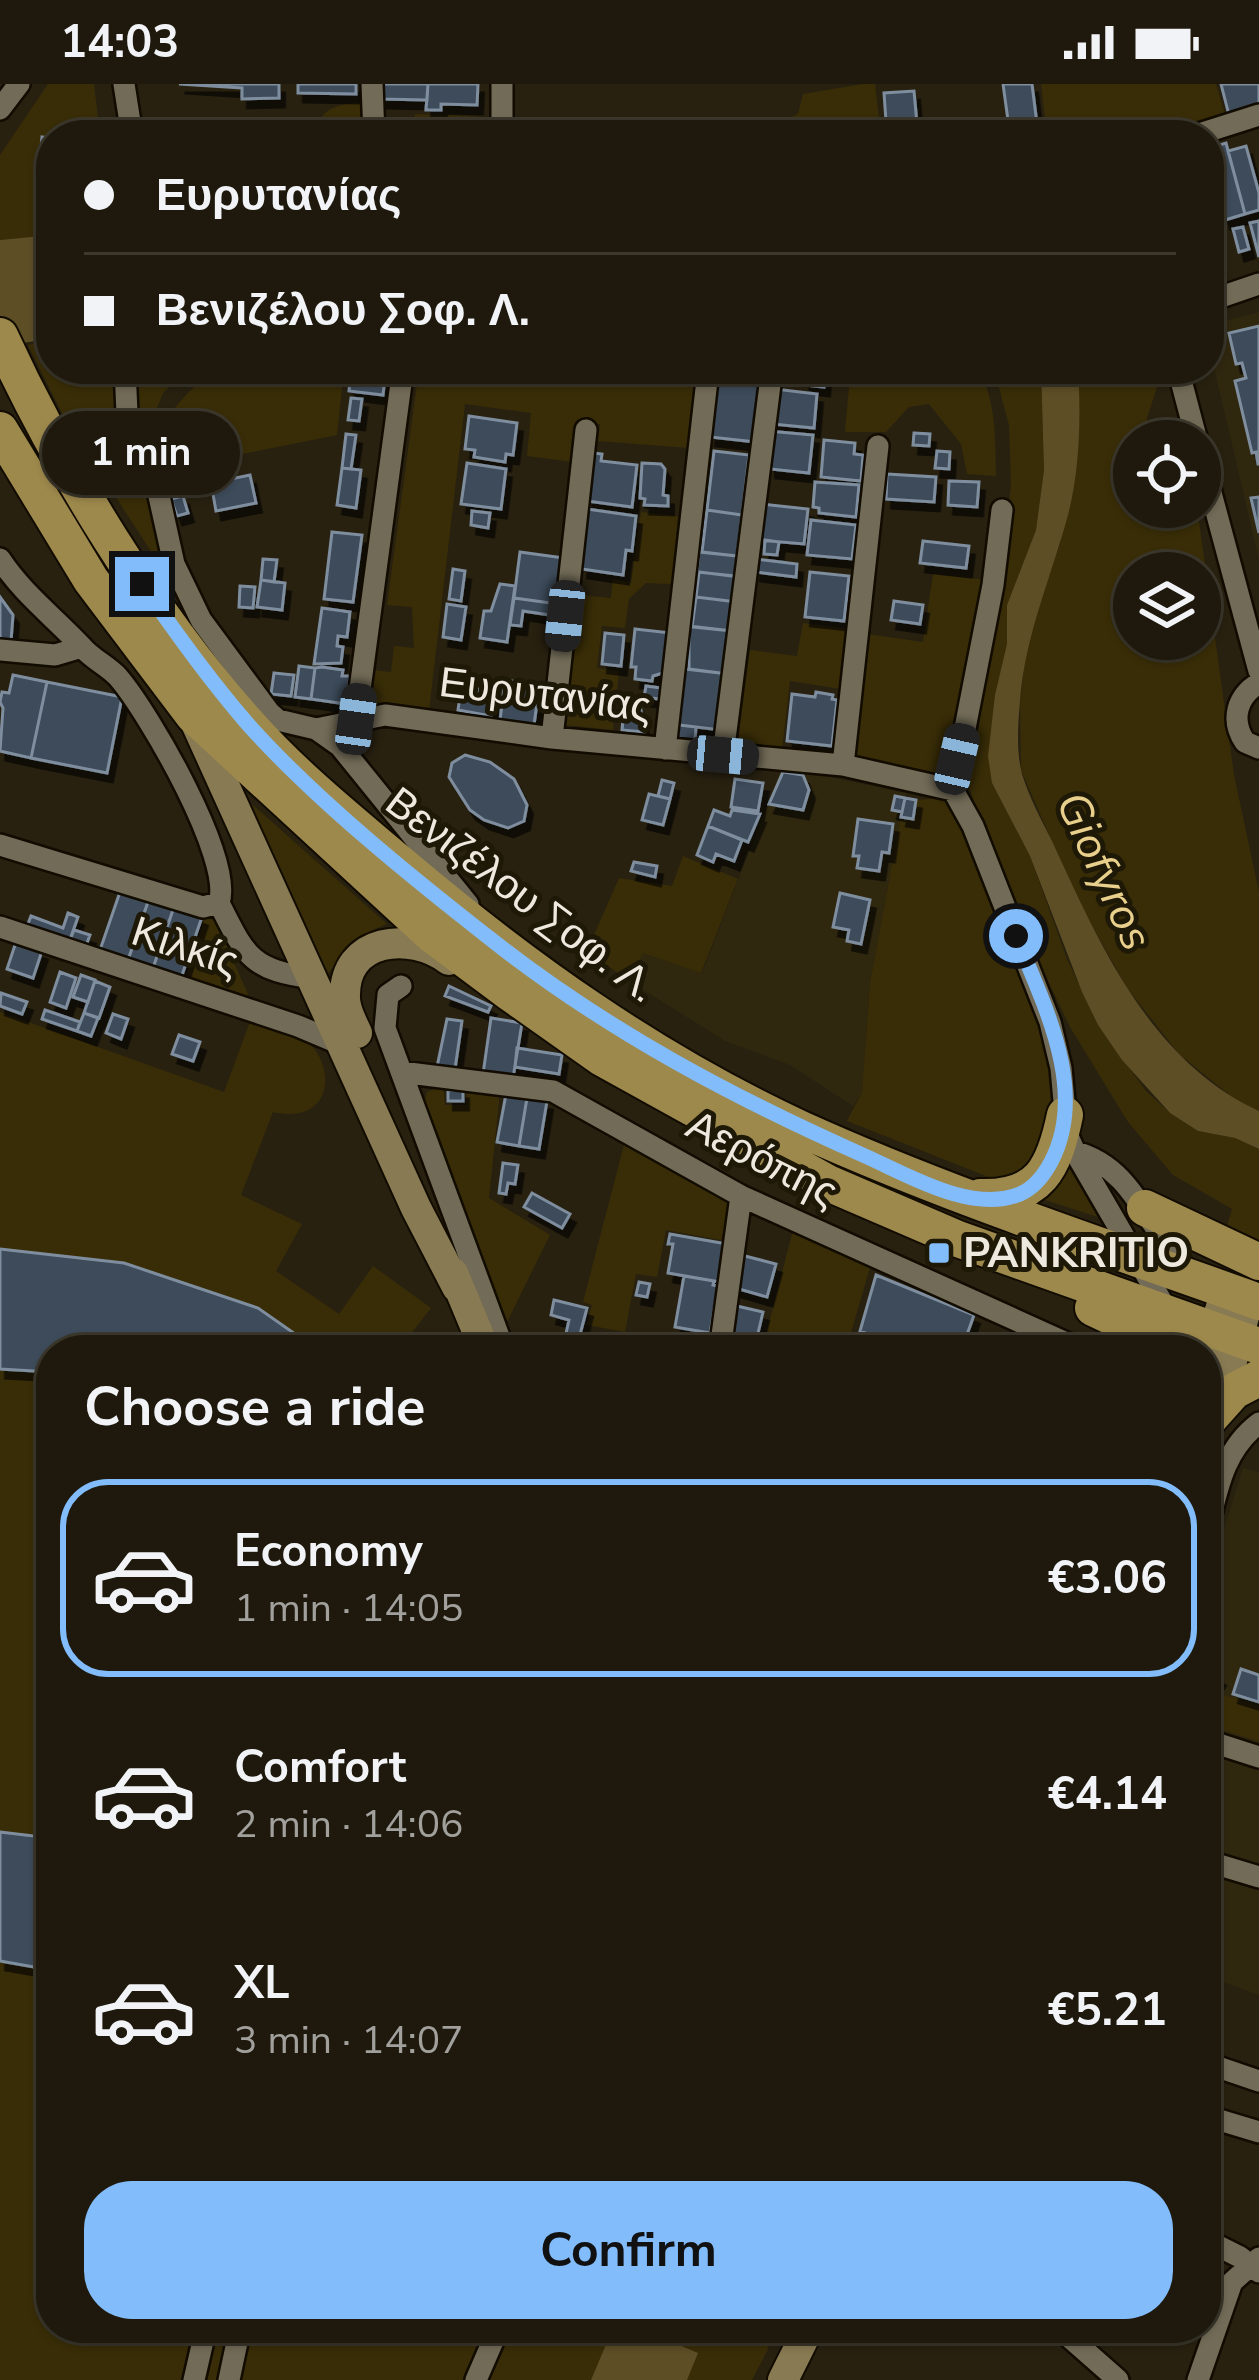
<!DOCTYPE html>
<meta charset="utf-8">
<style>
body{margin:0;font-family:"Nunito Sans",sans-serif;background:#2b261a;color:#f1f3f6;height:100vh;display:flex;flex-direction:column;font-size:45px;white-space:nowrap}
*{box-sizing:border-box;margin:0}
p{font-size:39px;color:#a1a09d}
.icon{flex:none;width:66px;height:66px;fill:none;stroke:currentColor;stroke-width:2;stroke-linecap:round;stroke-linejoin:round}
.map{position:relative;flex:1;overflow:hidden}
.drawer{position:absolute;left:36px;top:1251px;width:1185px;height:1008px;display:flex;flex-direction:column;background:#1e190c;border-radius:48px;box-shadow:0 3px 9px #0004,0 0 0 3px #3c382d}
.drawer>*{flex:none}
.hud{position:absolute;left:36px;top:36px;width:1188px;height:264px;border-radius:48px;box-shadow:0 3px 9px #0004,0 0 0 3px #3c382d;display:grid;align-content:center;height:264px;padding:0 48px;background:#1e190c}
.controls{position:absolute;left:1113px;top:336px;display:grid;gap:24px}
.controls a{display:grid;place-items:center;width:108px;height:108px;border-radius:50%;background:#1e190c;box-shadow:0 3px 9px #0004,0 0 0 3px #3c382d;font-size:60px}
.end{position:absolute;width:54px;height:54px;margin:-27px;border:15px solid #82bcfa;background:#111;box-shadow:0 0 0 6px #111}
.from{border-radius:50%}
.bubble{position:absolute;height:84px;border-radius:42px;background:#1e190c;box-shadow:0 3px 9px #0004,0 0 0 3px #3c382d;font-size:39px;font-weight:700;line-height:84px;text-align:center}
.car{position:absolute;width:36px;height:72px;margin:-36px -18px;border-radius:15px;box-shadow:0 0 9px 3px #0007;background:linear-gradient(#222 24%,#8ab4d8 0 40%,#222 0 76%,#8ab4d8 0 86%,#222 0)}
.hud b{display:flex;align-items:center;gap:42px;height:114px;font-size:45px}
.hud b+b{border-top:3px solid #3c382d}
.hud i{width:30px;height:30px;background:#f1f3f6}
ul{padding:0;list-style:none}
li{display:flex;align-items:center;gap:36px;height:198px;margin:0 24px 18px;padding:0 24px;border:6px solid transparent;border-radius:48px}
li div{flex:1}
li b{display:block;font-size:45px}
li em{font-style:normal;font-weight:700}
li.selected{border-color:#82bcfa}
li>.icon{width:108px;height:108px;stroke-width:1.5}
h2{padding:0 48px;font-size:54px;line-height:144px}
.primary-button{display:flex;gap:24px;margin-top:auto;padding:24px 48px}
.primary-button a{flex:1;height:138px;border-radius:48px;background:#82bcfa;color:#111;font-size:48px;font-weight:700;line-height:138px;text-align:center}
.status{display:flex;justify-content:space-between;align-items:center;height:84px;padding:0 60px;background:#1e190c;direction:ltr}
.status svg{height:33px;fill:currentColor}
.map>svg:first-child{display:block}
.built{fill:#30270f}
.green{fill:#392d07;fill-rule:evenodd}
.water{fill:#5d4e26}
.building{fill:#3d4b5a;stroke:#7f8e9f;stroke-width:3;filter:url(#shadow)}
.lines{fill:none;stroke-linecap:round;stroke-linejoin:round}
.street-casing{stroke:#110b00;stroke-width:26}
.secondary-casing{stroke:#110b00;stroke-width:34}
.primary-casing{stroke:#110b00;stroke-width:40}
.street{stroke:#726b57;stroke-width:21}
.secondary{stroke:#887a52;stroke-width:30}
.primary{stroke:#9e894c;stroke-width:36}
.route{stroke:#82bcfa;stroke-width:15}
.poi-dot{fill:#82bcfa;stroke:#1e1807;stroke-width:4.5}
.labels{text-anchor:middle;dominant-baseline:central;stroke-width:10;stroke-linejoin:round;paint-order:stroke}
.street-label{font-size:42px;fill:#eee9de;stroke:#1e1807}
.poi-label{font-size:42px;font-weight:bold;fill:#eee9de;stroke:#1e1807;text-anchor:start}
.water-label{font-size:45px;font-style:italic;fill:#e8cf8b;stroke:#1e1807}
</style>
<div class="status"><b>14:03</b><svg viewBox="0 0 49 12"><path d="M0 12V9h3v3zM5 12V6h3v6zM10 12V3h3v9zM15 12V0h3v12zM26 1h20v11H26zM47 4h2v5h-2z"/></svg></div>
<div class="map">
<svg width="1259" height="2296" viewBox="0 0 1259 2296">
<defs>
<filter id="shadow"><feDropShadow dx="5.5" dy="9" stdDeviation="0" flood-color="#0009"/></filter>
</defs>
<rect width="100%" height="100%" fill="#282110"/>
<!-- built -->
<path class="built" d="M1259,228v248l-50,-214v-21z
M782,683l124,26 -36,189 -8,110 -9,14 -63,-41 -65,-24 -96,-60 14,-28 59,20z
M1243,1384l16,4v523l-53,-19v-390z"/>
<!-- green -->
<path class="green" d="M48,0h46l6,51h-49v100l-51,5v-85z
M863,0h12l6,51h-129l46,-21 5,-20z
M1041,0h175l10,34 -55,17h-124z
M356,19l11,3 3,29h-54c2,-25 18,-30 40,-32z
M415,30l70,3 -13,18h-60z
M51,255v30h65l-3,50 5,40 32,44 15,61 -3,4 -96,-147 -38,-76z
M133,285h55l-25,24 -15,37 -10,-7z
M216,285h128l-7,66 -169,34 -4,-31 -7,-4c16,-27 34,-47 59,-65z
M419,285h283l-13,79 -91,-7 2,-17h-21l-6,38 -46,-6 4,-43 -66,-9 -36,307 -63,-7 6,-34 19,2 3,-26 20,2 -2,-41 -25,-2z
M832,285h146c19,32 17,72 18,107l-29,-2 -6,-30 -32,-40 -20,3 -23,25h-41l4,-45h-19z
M994,285h47l3,101 -8,60 -29,75 1,38 -16,140 38,73 37,103 31,66 48,66 24,22 28,18 37,7 24,11v91l-32,-14 5,-17 -59,-34 -45,-53 -58,-95 -37,-77 -55,-135 -14,-45 39,-207 8,-78 -2,-60z
M1078,285h85l-16,49v23h-13v66h63l37,268 25,117v219l-22,-10 -58,-47 -52,-66 -51,-91 -55,-127 -1,-67 5,-44 6,-34 29,-81 17,-93zM1134,489h66v66h-66z
M641,428l37,4 -6,68 -26,-1 -17,16 -4,29 -23,-2 -5,42 22,3 -6,59 -48,-5 12,-126 4,-4 30,3 2,-19 18,4z
M933,490l55,6 -41,196 -96,-17 16,-125 56,8z
M803,539l46,6 -8,60 -51,-8 -8,68 -45,-3 13,-96 47,6z
M942,714l11,13 93,219 11,84 -19,48 -37,20 -154,-61 15,-29 8,-109 31,-166 12,2 3,-19z
M246,715l141,125c-35,13 -40,28 -62,53z
M683,772l55,23 -37,94 -58,-20 -14,28 -42,-30 32,-73 53,8z
M205,833l11,4 34,78 -64,-21z
M0,928l224,80 28,-76c16,7 40,13 54,24 32,27 26,86 -33,72l-32,83 61,29 -26,47 63,43 34,-48 58,42 -33,42h-347v978h711l-5,8 10,7 1,6 -16,31h-752z
M443,1001l2,20h21l1,-17 33,4 -11,106 61,37 -45,91 -81,-222 3,-12z
M625,1057l107,62 -11,37 -55,-10 -9,47 -21,-3 -11,58 -38,-7 5,-20 -9,-3z
M1070,1079l37,57 -65,-21 18,-15z
M793,1146l78,34 -25,86h-84z
M1206,1606l53,16v35l-53,-16z"/>
<!-- water -->
<path class="water" d="M51,151v104l-51,7v-106z
M1041,285h37c3,47 2,100 -10,146 -17,63 -43,120 -48,186 -2,23 -4,50 2,73 7,23 19,45 30,67 47,102 98,220 207,270v38l-24,-11 -37,-7 -28,-18 -48,-53 -24,-35 -16,-33 -52,-136 -38,-73 -4,-27 7,-61 12,-51v-39l29,-75 8,-60z
M613,2244h26l59,25 -11,27h-96z"/>
<!-- building -->
<path class="building" d="M179,0h100v14l-37,1v-11z
M298,0h58v10l-58,-1z
M381,0h47l-1,16 -46,-1z
M428,0h50l-1,21 -36,-1v6h-15z
M1003,0h29l5,40 -8,1 2,10h-21z
M1221,0h38v22l-30,9z
M914,7l4,44h-31l-3,-42z
M42,53l9,1v19h-11z
M1226,59l19,71 -20,6 -16,-72z
M1246,62l13,47v17l-14,4 -17,-63z
M1209,76l11,42 -11,3z
M1259,137v36l-9,-34z
M1243,143l6,22 -10,3 -6,-23z
M1259,242v138h-1l-2,-12 -4,1 -17,-72 11,-3 -4,-15 -6,1 -7,-31z
M351,285h35l-3,26 -34,-4z
M718,285l46,5 -8,68 -46,-5z
M806,285h20l-2,18 -20,-2z
M775,305l42,5 -3,34 -42,-4z
M351,314l11,1 -3,22 -11,-1z
M469,332l48,7 -4,32 -7,-1 -1,8 -31,-5 1,-7 -10,-1z
M768,347l45,4 -4,38 -39,-4z
M914,349l16,1 -1,12 -16,-1z
M346,350l10,1 -5,34 -9,-1z
M824,356l31,3 -1,11 9,1 -2,26 -40,-4z
M714,367l35,4 -7,60 -35,-5z
M937,367l13,1 -1,17 -14,-1z
M593,369l9,1 -1,7 36,4 -5,42 -45,-6z
M467,379l39,6 -5,40 -40,-5z
M642,379l19,1 4,5 -2,26 5,1v10l-24,-1 1,-6 -5,-1z
M342,384l19,2 -5,38 -19,-3z
M887,390l49,3 -2,25 -48,-3z
M250,391l6,28 -40,8 -5,-28z
M949,397l30,1 -2,25 -29,-2z
M815,398l44,3 -3,32 -37,-4v-5l-6,-1z
M183,412l5,17 -11,3 -6,-17z
M1259,413v36l-8,-35z
M761,420l47,5 -4,35 -47,-4z
M587,425l49,7 -4,35 -6,-1 -3,25 -41,-6z
M707,426l35,5 -5,41 -35,-4z
M472,427l18,2 -2,15 -17,-3z
M811,436l45,5 -4,34 -45,-4z
M332,448l30,3 -9,67 -29,-3z
M765,456l14,2 -2,13 -13,-1z
M923,457l46,5 -3,22 -46,-5z
M520,468l44,6 -6,46 -44,-6z
M699,468l38,4 -2,20 -38,-4z
M263,475l14,1 -3,22 -13,-2z
M756,475l41,5 -1,13 -41,-5z
M453,485l12,2 -4,30 -12,-2z
M699,488l41,5 -3,25 -41,-5z
M810,488l39,4 -5,45 -39,-4z
M261,496l24,3 -3,27 -25,-3z
M500,500l15,2 -8,56 -27,-4 4,-27h7z
M240,502l15,1 -2,21 -14,-1z
M0,513l13,18 -2,26 -11,2z
M696,513l41,5 -4,29 -41,-4z
M514,514l44,6 -2,12 -33,-5 -2,15 -11,-1z
M894,517l29,4 -3,19 -29,-4z
M447,520l19,3 -5,33 -18,-3z
M322,524l28,4 -3,25 -9,-1 -1,10 6,1 -2,16 -27,1z
M689,542l44,5 -5,43 -39,-5z
M635,545l36,4 -5,39 -13,4 -1,5 -17,-2 1,-12h-5z
M605,549l19,2 -3,31 -19,-2z
M299,582l16,2 -4,31 -16,-2z
M322,583l21,3 -1,6h8l-4,28 -35,-5 4,-31z
M685,585l43,5 -7,56 -42,-5z
M274,589l20,2 -3,21 -20,-2z
M13,591l34,7 -16,76 -31,-7 3,-43 -3,-6 2,-10 7,1z
M505,596l28,4 -2,12h7l-4,29 -34,-5z
M47,598l75,15 -15,76 -76,-15z
M646,602l15,2 -2,11 -15,-2z
M478,605l17,2 -4,25 -33,-6 2,-14 17,3z
M816,608l17,3 -1,4 5,1 -5,46 -45,-5 5,-47 23,3z
M624,624l17,2 3,22 -22,-2z
M679,641l17,2 -1,14 -18,-2z
M465,671l25,7 24,17 13,26 -3,16 -16,7 -24,-8 -14,-10 -21,-33 3,-14z
M783,688l20,3 6,15 -6,20 -34,-6z
M735,695l28,4 -5,28 -27,-4z
M662,696l12,3 -4,16 -12,-3z
M649,710l21,5 -7,26 -21,-5z
M895,712l10,2 -3,14 -10,-2z
M905,714l11,2 -3,19 -12,-2z
M714,726l16,6 2,-6 28,4 -12,28 -40,-16z
M858,735l35,5 -4,29 -7,-1 -3,19 -22,-3 2,-12h-6z
M708,742l34,14 -8,21 -18,-7 -3,8 -16,-7z
M634,778l23,4 -2,11 -24,-6z
M121,805l28,10 -21,61 -28,-10z
M840,809l30,7 -9,44 -14,-3 2,-11 -16,-3z
M149,815l25,8 -21,61 -25,-8z
M174,823l28,10 -21,61 -28,-10z
M68,829l10,4 -10,28 -42,-16 5,-13 32,12z
M74,846l16,5 -6,16 -16,-6z
M16,858l26,9 -9,27 -26,-9z
M60,888l16,6 -10,30 -16,-6z
M81,891l14,5 -7,22 -15,-5z
M95,897l15,6 -11,31 -15,-5z
M449,902l42,20 -3,6 -43,-16z
M1,909l26,9 -5,12 -22,-8z
M45,926l35,12 -3,9 -35,-12z
M84,929l14,5 -7,18 -14,-5z
M113,930l15,5 -7,20 -15,-6z
M491,934l31,5 -9,55 -30,-4z
M447,935l15,2 -7,48 -18,-2z
M179,951l21,7 -7,19 -21,-7z
M517,964l45,7 -3,19 -44,-7z
M448,1006h15v11h-15z
M506,1010l21,4 -8,48 -22,-4z
M527,1014l20,3 -8,48 -20,-3z
M503,1079l15,2 -3,19 -7,-1 -2,11 -7,-1z
M532,1109l38,21 -8,14 -38,-21z
M670,1150l57,10 -7,38 -52,-9 5,-29h-5z
M0,1165l124,14 134,45 60,42h-267v22l-51,-3z
M0,1165l124,14 134,45 60,42h-267v22l-51,-3z
M737,1170l39,10 -9,33 -35,-10z
M876,1191l98,40 -10,28 -2,2 -18,-7 -5,12h-31l-48,-19z
M684,1192l30,5 -1,4 5,1 -8,47 -35,-6z
M639,1198l11,2 -3,13 -11,-2z
M554,1216l33,8 -9,34 -13,-4 4,-18 -18,-5z
M737,1222l26,6 -9,38 -26,-6z
M868,1251l40,15h-46z
M1206,1582l14,11 -7,10 -7,-6z
M1241,1585l18,6v27l-26,-8z
M0,1748l51,6v132l-51,-9z
M0,1748l51,6v132l-51,-9z"/>
<g class="lines">
<!-- street casing -->
<g class="street-casing">
<path id="street" d="M124,0l8,51
M372,0l2,51
M502,0v51
M0,25l19,-25
M1196,51l63,-20
M1209,217l50,-17
M125,285l2,44 26,56 21,95 27,56 68,92 9,8 38,9 24,17 128,158
M1178,285l19,72
M1200,368l59,219
M0,475c23,35 54,58 82,88 10,12 26,19 36,30 31,36 116,183 101,226
M0,566l55,5 27,-8
M1259,599c-22,13 -29,37 -14,59l14,6
M356,635l46,-343
M316,645l69,-14 167,23 291,27 110,25 20,36 77,196 11,46 6,66 8,18 94,162
M552,654l34,-308
M665,665l42,-369
M723,671l49,-386
M843,681l35,-319
M953,706l40,-205 9,-75
M0,761l203,62 16,-4c27,54 32,67 94,75
M0,843l298,99 45,19
M401,902l-13,9 -3,33 119,322
M401,988l152,19 188,105 341,154
M1075,1068c59,15 73,78 112,118
M720,1266l21,-154
M1206,1451c11,-43 16,-84 53,-112
M1206,1656l53,17
M1206,1777l53,16
M1206,1979l53,18
M1206,2032l53,16
M1206,2156l34,17 19,15
M1059,2244l59,52
M194,2296l12,-52
M229,2296l11,-52
M476,2296l20,-46
M1198,2296l34,-98 27,-24"/>
</g>
<!-- secondary casing -->
<g class="secondary-casing">
<path id="secondary" d="M195,637l221,487 41,79
M357,949c-5,-11 -12,-23 -12,-35 -2,-61 66,-67 104,-38
M453,1189l32,77
M1206,1271l20,-64
M1213,1324l17,-40 19,-70
M783,2296l26,-52"/>
</g>
<!-- primary casing -->
<g class="primary-casing">
<path id="primary" d="M0,252c60,131 152,281 248,388 46,52 101,96 154,141 123,104 252,196 399,264 148,67 305,118 458,173
M0,346l91,150 102,135 238,219 79,59 92,65 226,125 130,56 301,107
M980,1113c60,2 74,-29 85,-82
M1145,1124l114,54
M1093,1224l38,18 30,24
M1208,1336l26,-29 25,-13"/>
</g>
<!-- street -->
<use href="#street" class="street"/>
<!-- secondary -->
<use href="#secondary" class="secondary"/>
<!-- primary -->
<use href="#primary" class="primary"/>
</g>
<g class="lines">
<!-- route -->
<path class="route" d="M142,500c33,48 66,94 104,138 68,77 169,158 251,222 113,88 237,154 368,212 43,19 107,58 155,38 14,-6 24,-19 31,-32 38,-72 -8,-159 -35,-226"/>
</g>
<!-- markers -->
<rect class="poi-dot" x="927" y="1157" width="24" height="24" rx="6"/>
<g class="labels">
<!-- street labels -->
<g class="street-label">
<text transform="translate(545 611) rotate(7)">Ευρυτανίας</text>
<text transform="translate(521 811) rotate(37)">Βενιζέλου Σοφ. Λ.</text>
<text transform="translate(185 863) rotate(18)">Κιλκίς</text>
<text transform="translate(762 1075) rotate(27)">Αερόπης</text>
</g>
<!-- poi labels -->
<g class="poi-label">
<text x="963" y="1169">PANKRITIO</text>
</g>
<!-- water labels -->
<g class="water-label">
<text transform="translate(1104 787) rotate(65)">Giofyros</text>
</g>
</g>
</svg>
<div class="controls">
<a><svg class="icon" aria-label="locate" viewBox="0 0 24 24"><circle cx="12" cy="12" r="6"/><path d="M12 2v4M12 18v4M2 12h4M18 12h4"/></svg></a>
<a><svg class="icon" aria-label="layers" viewBox="0 0 24 24"><path d="M12 4l9 5-9 5-9-5zM3 14l9 5 9-5"/></svg></a>
</div>
<i class="end from" style="left:1016px;top:852px"></i>
<i class="end" style="left:142px;top:500px"></i>
<div class="bubble" style="left:42px;top:327px;width:198px">1 min</div>
<i class="car" style="left:565px;top:532px;rotate:186deg"></i>
<i class="car" style="left:356px;top:635px;rotate:8deg"></i>
<i class="car" style="left:723px;top:671px;rotate:95deg"></i>
<i class="car" style="left:957px;top:675px;rotate:13deg"></i>
<div class="hud">
<b><i class="from"></i>Ευρυτανίας</b>
<b><i></i>Βενιζέλου Σοφ. Λ.</b>
</div>
<section class="drawer">
<h2>Choose a ride</h2>
<ul>
<li class="selected"><svg class="icon" aria-label="car" viewBox="0 0 24 24"><path d="M5 17H2v-5l4-1 3-4h7l3 4 3 1v5h-3M9 17h6M6 11h13"/><circle cx="7" cy="17" r="2"/><circle cx="17" cy="17" r="2"/></svg><div><b>Economy</b><p>1 min · 14:05</p></div><em>€3.06</em></li>
<li><svg class="icon" aria-label="car" viewBox="0 0 24 24"><path d="M5 17H2v-5l4-1 3-4h7l3 4 3 1v5h-3M9 17h6M6 11h13"/><circle cx="7" cy="17" r="2"/><circle cx="17" cy="17" r="2"/></svg><div><b>Comfort</b><p>2 min · 14:06</p></div><em>€4.14</em></li>
<li><svg class="icon" aria-label="car" viewBox="0 0 24 24"><path d="M5 17H2v-5l4-1 3-4h7l3 4 3 1v5h-3M9 17h6M6 11h13"/><circle cx="7" cy="17" r="2"/><circle cx="17" cy="17" r="2"/></svg><div><b>XL</b><p>3 min · 14:07</p></div><em>€5.21</em></li>
</ul>
<div class="primary-button"><a>Confirm</a></div>
</section>
</div>
